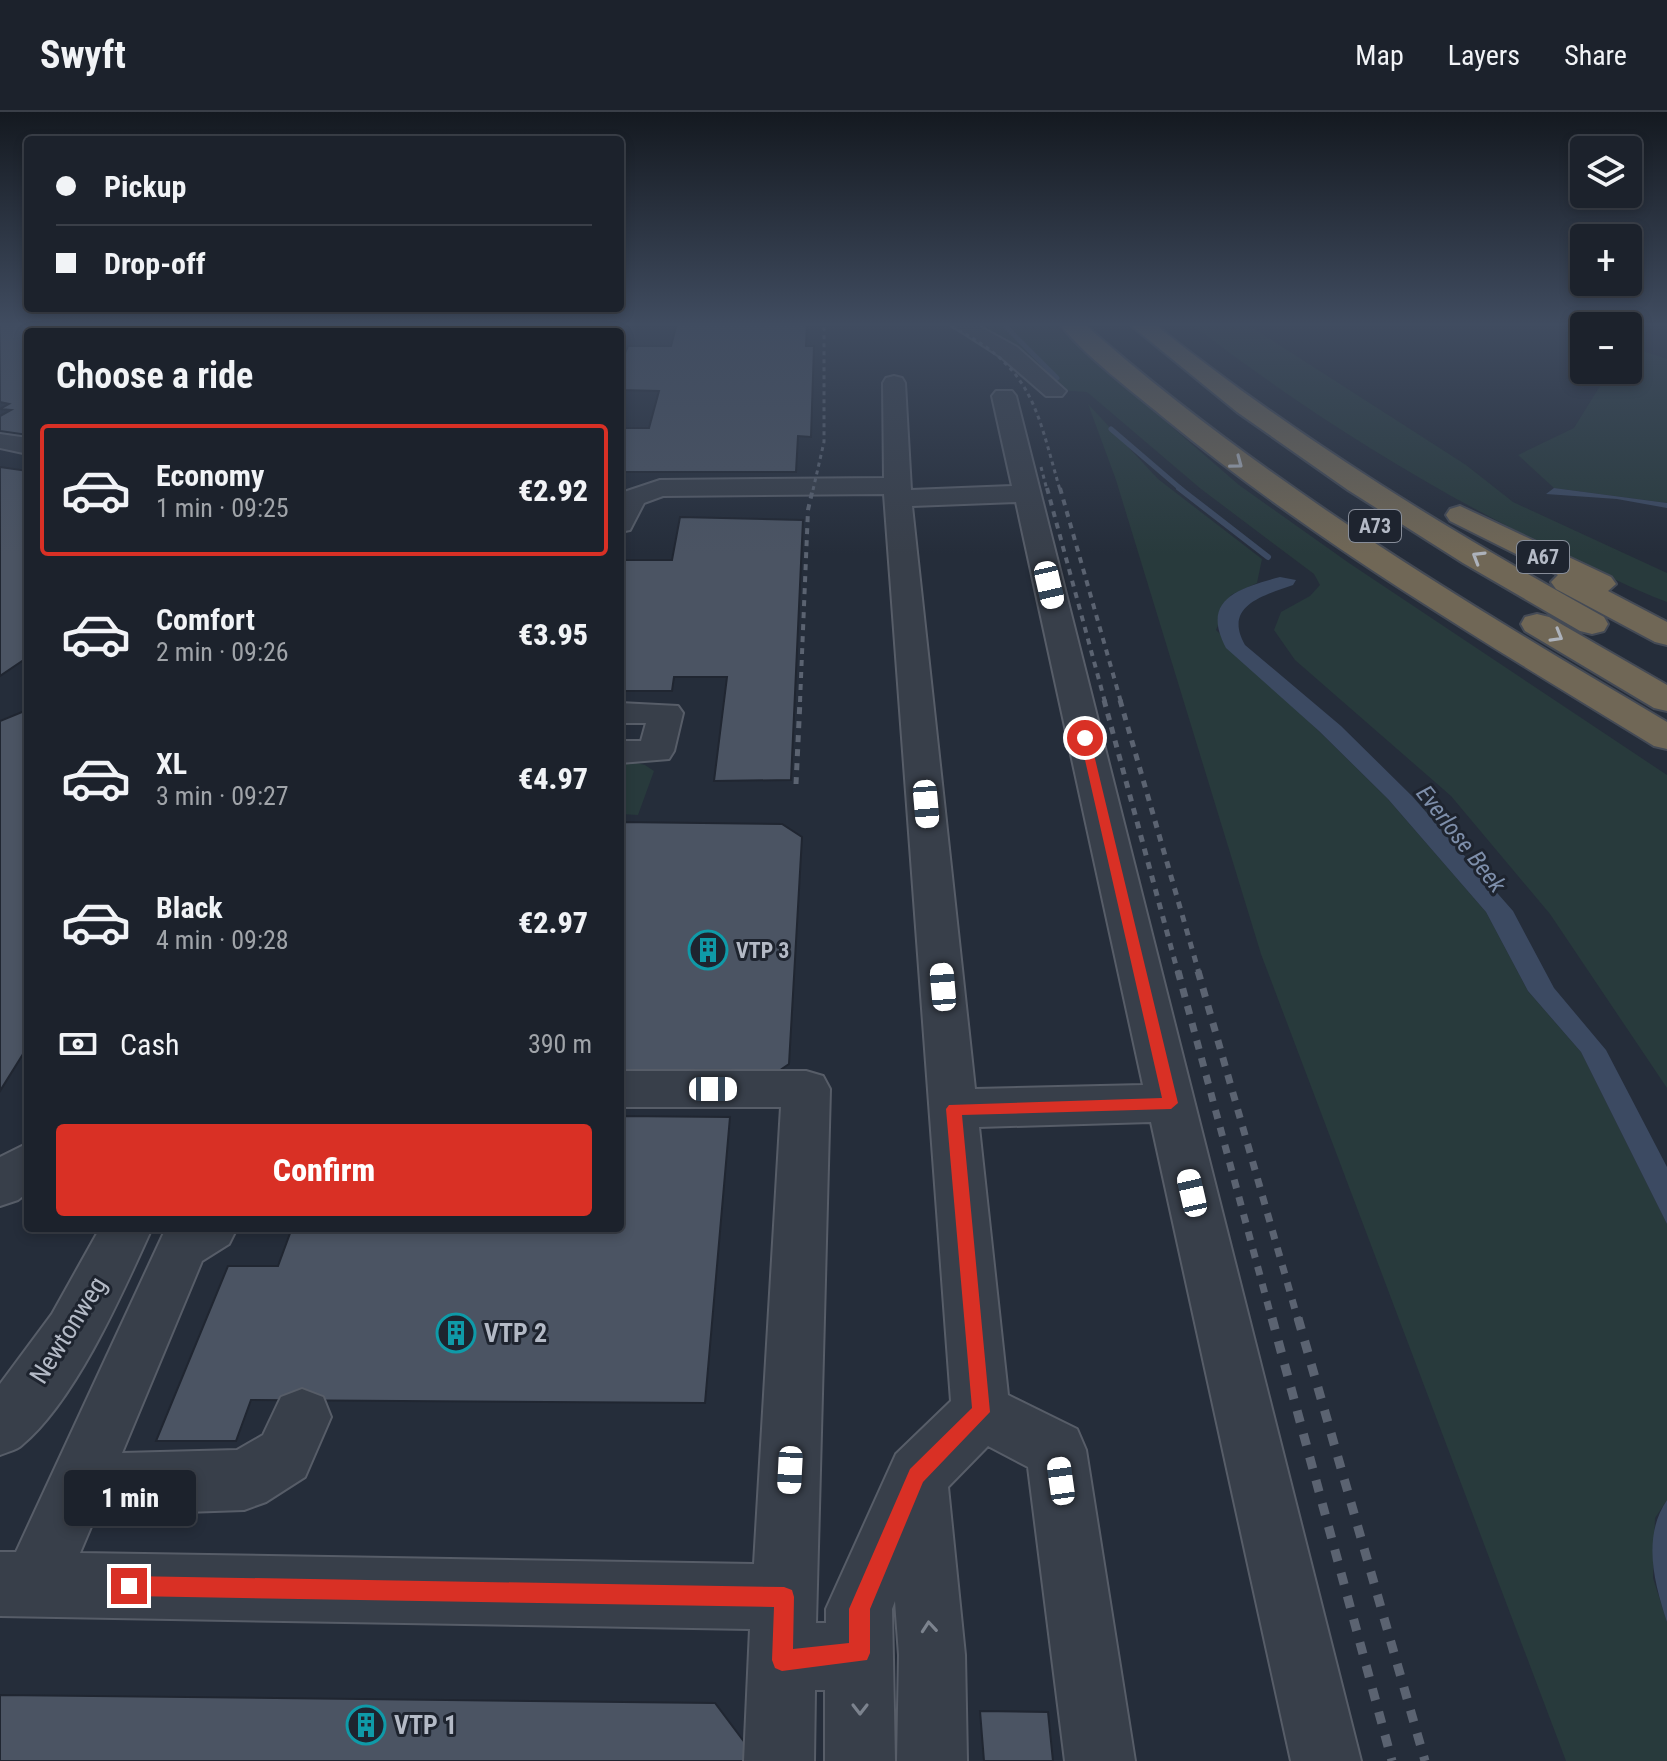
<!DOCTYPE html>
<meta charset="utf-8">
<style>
body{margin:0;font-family:"Roboto Condensed",sans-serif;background:#252a34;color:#f1f3f6;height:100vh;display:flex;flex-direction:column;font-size:30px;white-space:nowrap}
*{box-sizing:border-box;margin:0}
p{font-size:26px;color:#a0a4a9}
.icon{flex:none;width:44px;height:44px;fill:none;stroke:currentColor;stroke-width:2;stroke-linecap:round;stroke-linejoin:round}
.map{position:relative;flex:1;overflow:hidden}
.drawer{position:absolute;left:24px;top:216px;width:600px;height:904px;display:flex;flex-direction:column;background:#1c222c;border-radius:8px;box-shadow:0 4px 12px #0003,0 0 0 2px #3a3f48}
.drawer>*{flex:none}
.top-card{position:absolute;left:24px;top:24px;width:600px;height:176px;border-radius:8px;box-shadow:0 4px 12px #0003,0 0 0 2px #3a3f48;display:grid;align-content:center;height:176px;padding:0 32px;background:#1c222c}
.controls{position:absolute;left:1570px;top:24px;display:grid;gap:16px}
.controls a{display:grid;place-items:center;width:72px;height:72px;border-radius:8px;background:#1c222c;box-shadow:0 4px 12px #0003,0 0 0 2px #3a3f48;font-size:40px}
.end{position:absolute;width:36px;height:36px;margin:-18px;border:10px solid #d93025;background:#fff;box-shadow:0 0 0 4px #fff}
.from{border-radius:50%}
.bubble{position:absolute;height:56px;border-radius:8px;background:#1c222c;box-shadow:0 4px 12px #0003,0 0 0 2px #3a3f48;font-size:26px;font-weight:800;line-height:56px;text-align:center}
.car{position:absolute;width:24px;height:48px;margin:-24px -12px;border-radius:10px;box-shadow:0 0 6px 2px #0007;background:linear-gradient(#fff 24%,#345 0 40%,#fff 0 76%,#345 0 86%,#fff 0)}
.top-card b{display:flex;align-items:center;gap:28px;height:76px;font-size:30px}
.top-card b+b{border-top:2px solid #3a3f48}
.top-card i{width:20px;height:20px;background:#f1f3f6}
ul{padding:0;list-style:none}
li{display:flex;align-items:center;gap:24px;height:132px;margin:0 16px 12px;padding:0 16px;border:4px solid transparent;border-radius:8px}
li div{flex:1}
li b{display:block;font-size:30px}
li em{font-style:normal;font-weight:800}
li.on{border-color:#d93025}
li>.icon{width:72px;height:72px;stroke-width:1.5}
h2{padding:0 32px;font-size:36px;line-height:96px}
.pay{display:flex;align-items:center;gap:20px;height:88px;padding:0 32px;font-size:30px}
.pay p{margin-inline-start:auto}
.cta{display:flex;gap:16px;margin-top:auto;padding:16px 32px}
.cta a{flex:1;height:92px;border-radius:8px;background:#d93025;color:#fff;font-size:32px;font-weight:800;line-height:92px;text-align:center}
header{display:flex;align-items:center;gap:48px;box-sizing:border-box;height:112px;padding:0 40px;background:#1c222c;border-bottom:2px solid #3a3f48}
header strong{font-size:38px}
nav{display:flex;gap:44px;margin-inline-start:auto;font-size:28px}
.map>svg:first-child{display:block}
.green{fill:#283a3c}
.water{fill:#3c4a62}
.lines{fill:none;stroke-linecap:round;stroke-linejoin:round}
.stream-far1{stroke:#3c4a62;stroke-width:5}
.stream{stroke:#3c4a62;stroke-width:6}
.building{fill:#4b5463;stroke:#202631;stroke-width:2}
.minor-casing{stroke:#575d68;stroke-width:4}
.highway-casing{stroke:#444a55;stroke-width:4}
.minor{fill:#383f4a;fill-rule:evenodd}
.highway{fill:#706756;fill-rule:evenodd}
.rail-far4{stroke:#5b6371;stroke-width:3;stroke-dasharray:4 4;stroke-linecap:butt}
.rail-far3{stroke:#5b6371;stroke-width:4;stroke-dasharray:6 6;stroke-linecap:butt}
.rail-far2{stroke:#5b6371;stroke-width:5;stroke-dasharray:7 7;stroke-linecap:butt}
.rail-far1{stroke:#5b6371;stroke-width:7;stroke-dasharray:9 9;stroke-linecap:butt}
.rail{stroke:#5b6371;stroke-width:9;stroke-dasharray:12 12;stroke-linecap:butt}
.oneway{stroke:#adb2bb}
.oneway2{stroke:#7c838e}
.route{fill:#d93025}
.labels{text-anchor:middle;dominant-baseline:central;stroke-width:6;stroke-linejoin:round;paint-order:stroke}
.shield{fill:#1e242f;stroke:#878d99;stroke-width:2}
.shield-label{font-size:20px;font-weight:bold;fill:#b4bac6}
.poi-label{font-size:22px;font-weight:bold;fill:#b4bac6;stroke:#1e242f;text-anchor:start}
.water-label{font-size:24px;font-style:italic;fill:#7e8fab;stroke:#1e242f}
.near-street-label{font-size:26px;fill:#b4bac6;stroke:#1e242f}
.near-poi-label{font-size:26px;font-weight:bold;fill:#b4bac6;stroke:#1e242f;text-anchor:start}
</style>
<header>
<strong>Swyft</strong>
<nav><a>Map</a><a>Layers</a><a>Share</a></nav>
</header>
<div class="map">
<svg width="1667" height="1649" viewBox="0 0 1667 1649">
<rect width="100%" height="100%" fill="#252d3a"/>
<!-- green -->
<path class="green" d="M953,211h99l187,162 110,78 318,212v313l-117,-174 -99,-118 -156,-136 -21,-30 7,-18 29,-16 10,-11 -6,-11 -113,-85 -114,-97 -45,-3 -44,-41z
M1190,211h55l221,142 47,37 154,71v29c-38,-14 -74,-34 -110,-51 -130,-63 -253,-140 -367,-228z
M1628,234l39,13v144l-113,-15 -36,-33 56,-27 26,-42 1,-16h27z
M1088,292l70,75 104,80 -5,24 -26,12 -15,35 172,169 98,113 42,79 53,61 86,172v276l-12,18 -2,60 14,44v139h-101l-305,-807 -145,-474z
M620,647l25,6 9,6 -16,44 -18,-1z"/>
<!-- water -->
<path class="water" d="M1554,376l113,15v5l-50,-9 -71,-5z
M1280,465l16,3 -3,5c-31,11 -70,21 -48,60l96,81 71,70 101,115 41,77 52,62 61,117v57l-86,-172 -53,-61 -42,-79 -98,-113 -69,-68 -93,-83c-26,-49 13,-60 54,-71z
M1667,1388v122c-13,-40 -25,-85 0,-122z"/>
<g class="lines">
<!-- stream-far1 -->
<path class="stream-far1" d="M1002,211l55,55
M1111,317l71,61"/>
<!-- stream -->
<path class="stream" d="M1179,376l89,69"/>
</g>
<!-- building -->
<path class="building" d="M0,211h228l71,9h-271v103l-28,-4v-15l11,-6 -11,-1 9,-5 -9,-2z
M677,211h130l-1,23h8l-3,91 -13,-1 -2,36h-176v-44h29l10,-37 -39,-1v-37h5l3,-7h43z
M0,355l28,4v186l-28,19z
M680,405l123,3 -12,260 -77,1 13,-104h-53l-2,14h-52v-131h52z
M22,600h6v334l-28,45v-370z
M620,710l162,2 20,13 -13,227 -22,15 -147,-1z
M620,1004l110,1 -25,286 -454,-3 -15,41h-80l72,-175h50l14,-38h328z
M0,1583l715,8 33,44 -1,14h-747z
M980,1599l68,1 5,49h-69z"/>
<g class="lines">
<!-- minor casing -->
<g class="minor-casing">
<path id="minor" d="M458,211h112l2,3 -3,4 -101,-1z
M589,211h21l-6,9h-22z
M948,211h25l44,24 49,44 -4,5h-16l-45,-39z
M894,264l8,2 3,5 6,107 101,-4 -20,-90 4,-5h16l4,5 345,1365h-70l-140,-639 -172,5 29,268 69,34 9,21 49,311h-70l-37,-294 -40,-21 -40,41 17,168 2,106h-70l2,-106 -4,-54 -3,8 3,152h-70v-71h-10l-1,71h-70l6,-132 -750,-13v-64h16l150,-324h71l-8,16 -27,17 -80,192 115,-3 26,-15 18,-38 21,-8 21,8 8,20 -26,60 -39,25 -22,8 -148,5 -16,38 674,11 27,-457h-161v-36h186l17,5 7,13 -14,534h10v-14l70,-155 55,-53 -67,-907 -221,2 -19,7 -14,27 -10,2v-35l4,-5 36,-12 224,-2 -1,-95 3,-5zM1016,390l127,583 -168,4 -63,-583z
M0,322l28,4v16l-28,-6z
M620,591l58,3 5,7 -9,38 -5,8 -49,4v-22h21l5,-18h-26z
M28,1031v49l-10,8 -18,6v-49z
M100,1116h52c-29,64 -76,172 -130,217 -5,5 -15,7 -22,10v-71l52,-70z"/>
</g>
<!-- highway casing -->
<g class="highway-casing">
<path id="highway" d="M1059,211h24c181,160 378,277 584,399v27l-13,-3c-166,-102 -335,-201 -486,-325 -31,-26 -86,-67 -109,-98z
M1128,211h25c141,113 293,206 451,294l4,7 -4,7 -12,3 -12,-3 -117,-68 -115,-73 -111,-78z
M1460,394l151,71 5,7 -8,7 59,31v23l-12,-3 -99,-53 -5,-7 7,-7 -108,-54 -4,-6 4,-6z
M1537,502l12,3 118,68v26l-13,-3 -129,-77 -4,-7 4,-7z"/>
</g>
<!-- minor -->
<use href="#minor" class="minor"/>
<!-- highway -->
<use href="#highway" class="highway"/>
<!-- rail-far4 -->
<path class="rail-far4" d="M944,211c88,42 91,80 116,167
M1041,355l6,23
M813,378l11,-48v-119"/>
<!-- rail-far3 -->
<path class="rail-far3" d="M1047,376l58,214
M1060,376l61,214
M800,590l8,-192 5,-22"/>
<!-- rail-far2 -->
<path class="rail-far2" d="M1104,588l74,273
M1120,588l79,273
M796,672l4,-84"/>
<!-- rail-far1 -->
<path class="rail-far1" d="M1178,859l94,349
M1198,859l100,349"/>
<!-- rail -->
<path class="rail" d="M1272,1206l120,443
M1298,1206l127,443"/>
</g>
<!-- one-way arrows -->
<defs><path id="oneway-chevron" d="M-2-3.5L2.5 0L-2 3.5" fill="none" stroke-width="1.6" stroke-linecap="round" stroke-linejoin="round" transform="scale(2)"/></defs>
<g class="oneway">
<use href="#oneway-chevron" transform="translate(1237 351) rotate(37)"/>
<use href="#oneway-chevron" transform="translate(1478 445) rotate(-149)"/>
<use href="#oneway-chevron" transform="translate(1557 524) rotate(30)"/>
</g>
<g class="oneway2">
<use href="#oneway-chevron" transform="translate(929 1515) rotate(-95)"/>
<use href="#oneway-chevron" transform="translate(860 1597) rotate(90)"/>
</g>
<!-- sky -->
<linearGradient id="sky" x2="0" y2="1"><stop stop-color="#141920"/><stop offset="0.48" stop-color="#404c60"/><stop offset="1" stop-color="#404c60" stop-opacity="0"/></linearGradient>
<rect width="1667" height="442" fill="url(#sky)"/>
<!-- route -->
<path class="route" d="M1085,622l5,4 88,365 -7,6 -209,6 28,297 -67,70 -53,127v44l-3,7 -85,11 -7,-3 -3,-8 2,-53 -645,-11 -7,-3 -3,-7 3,-7 7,-3 655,11 8,3 2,7 -1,52 56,-6v-34l61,-140 62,-61 -26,-299 3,-4 213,-7 -82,-360z"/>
<!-- icons -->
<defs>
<g id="building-ring" transform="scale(2)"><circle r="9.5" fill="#1e242f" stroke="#0f9aa8" stroke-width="1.5"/><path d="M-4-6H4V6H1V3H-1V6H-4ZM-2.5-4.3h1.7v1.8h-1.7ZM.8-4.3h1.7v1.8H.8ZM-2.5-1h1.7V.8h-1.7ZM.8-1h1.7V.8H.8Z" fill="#0f9aa8"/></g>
</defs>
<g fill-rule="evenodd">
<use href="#building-ring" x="708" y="838"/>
<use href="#building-ring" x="456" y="1221"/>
<use href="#building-ring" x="366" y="1613"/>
</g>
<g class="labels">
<!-- shield labels -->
<g class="shield">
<rect x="1349" y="398" width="52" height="32" rx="6"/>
<rect x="1517" y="429" width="52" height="32" rx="6"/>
</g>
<g class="shield-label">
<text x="1375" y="414">A73</text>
<text x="1543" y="445">A67</text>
</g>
<!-- poi labels -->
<g class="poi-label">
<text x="736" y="838">VTP 3</text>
</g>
<!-- water labels -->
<g class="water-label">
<text transform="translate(1461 727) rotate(52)">Everlose Beek</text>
</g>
<!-- near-street labels -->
<g class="near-street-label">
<text transform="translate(68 1218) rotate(-58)">Newtonweg</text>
</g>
<!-- near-poi labels -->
<g class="near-poi-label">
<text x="484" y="1221">VTP 2</text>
<text x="394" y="1613">VTP 1</text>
</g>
</g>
</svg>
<div class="controls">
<a><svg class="icon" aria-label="layers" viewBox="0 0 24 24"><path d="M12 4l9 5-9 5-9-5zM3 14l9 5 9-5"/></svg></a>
<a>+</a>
<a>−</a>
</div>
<i class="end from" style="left:1085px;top:626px"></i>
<i class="end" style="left:129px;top:1474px"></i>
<div class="bubble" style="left:64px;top:1358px;width:132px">1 min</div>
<i class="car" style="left:1049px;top:473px;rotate:167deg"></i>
<i class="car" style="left:926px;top:692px;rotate:175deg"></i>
<i class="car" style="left:943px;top:875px;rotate:355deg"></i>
<i class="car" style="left:713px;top:977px;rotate:90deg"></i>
<i class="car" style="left:1192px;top:1081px;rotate:347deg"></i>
<i class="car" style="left:790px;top:1358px;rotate:183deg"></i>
<i class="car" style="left:1061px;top:1369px;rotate:352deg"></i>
<div class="top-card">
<b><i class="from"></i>Pickup</b>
<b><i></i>Drop-off</b>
</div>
<section class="drawer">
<h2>Choose a ride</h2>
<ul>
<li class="on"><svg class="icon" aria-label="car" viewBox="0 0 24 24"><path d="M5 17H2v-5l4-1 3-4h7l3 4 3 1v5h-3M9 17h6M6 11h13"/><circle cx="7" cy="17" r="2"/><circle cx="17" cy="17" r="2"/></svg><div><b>Economy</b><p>1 min · 09:25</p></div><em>€2.92</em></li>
<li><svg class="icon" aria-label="car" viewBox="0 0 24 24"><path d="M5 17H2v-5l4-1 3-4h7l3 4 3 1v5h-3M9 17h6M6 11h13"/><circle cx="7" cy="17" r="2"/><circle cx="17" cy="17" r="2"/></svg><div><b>Comfort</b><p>2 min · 09:26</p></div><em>€3.95</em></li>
<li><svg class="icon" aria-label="car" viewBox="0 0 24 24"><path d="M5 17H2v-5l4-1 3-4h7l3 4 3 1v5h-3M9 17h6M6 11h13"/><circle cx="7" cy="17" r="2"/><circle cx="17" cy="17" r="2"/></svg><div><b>XL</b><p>3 min · 09:27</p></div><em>€4.97</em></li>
<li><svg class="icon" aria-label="car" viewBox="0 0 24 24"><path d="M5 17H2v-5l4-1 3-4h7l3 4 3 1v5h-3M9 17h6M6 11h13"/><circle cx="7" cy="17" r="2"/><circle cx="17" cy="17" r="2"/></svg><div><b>Black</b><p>4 min · 09:28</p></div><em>€2.97</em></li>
</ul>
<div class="pay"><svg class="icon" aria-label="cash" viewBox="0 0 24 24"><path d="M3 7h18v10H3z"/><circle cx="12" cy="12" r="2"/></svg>Cash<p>390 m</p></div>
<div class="cta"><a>Confirm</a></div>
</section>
</div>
